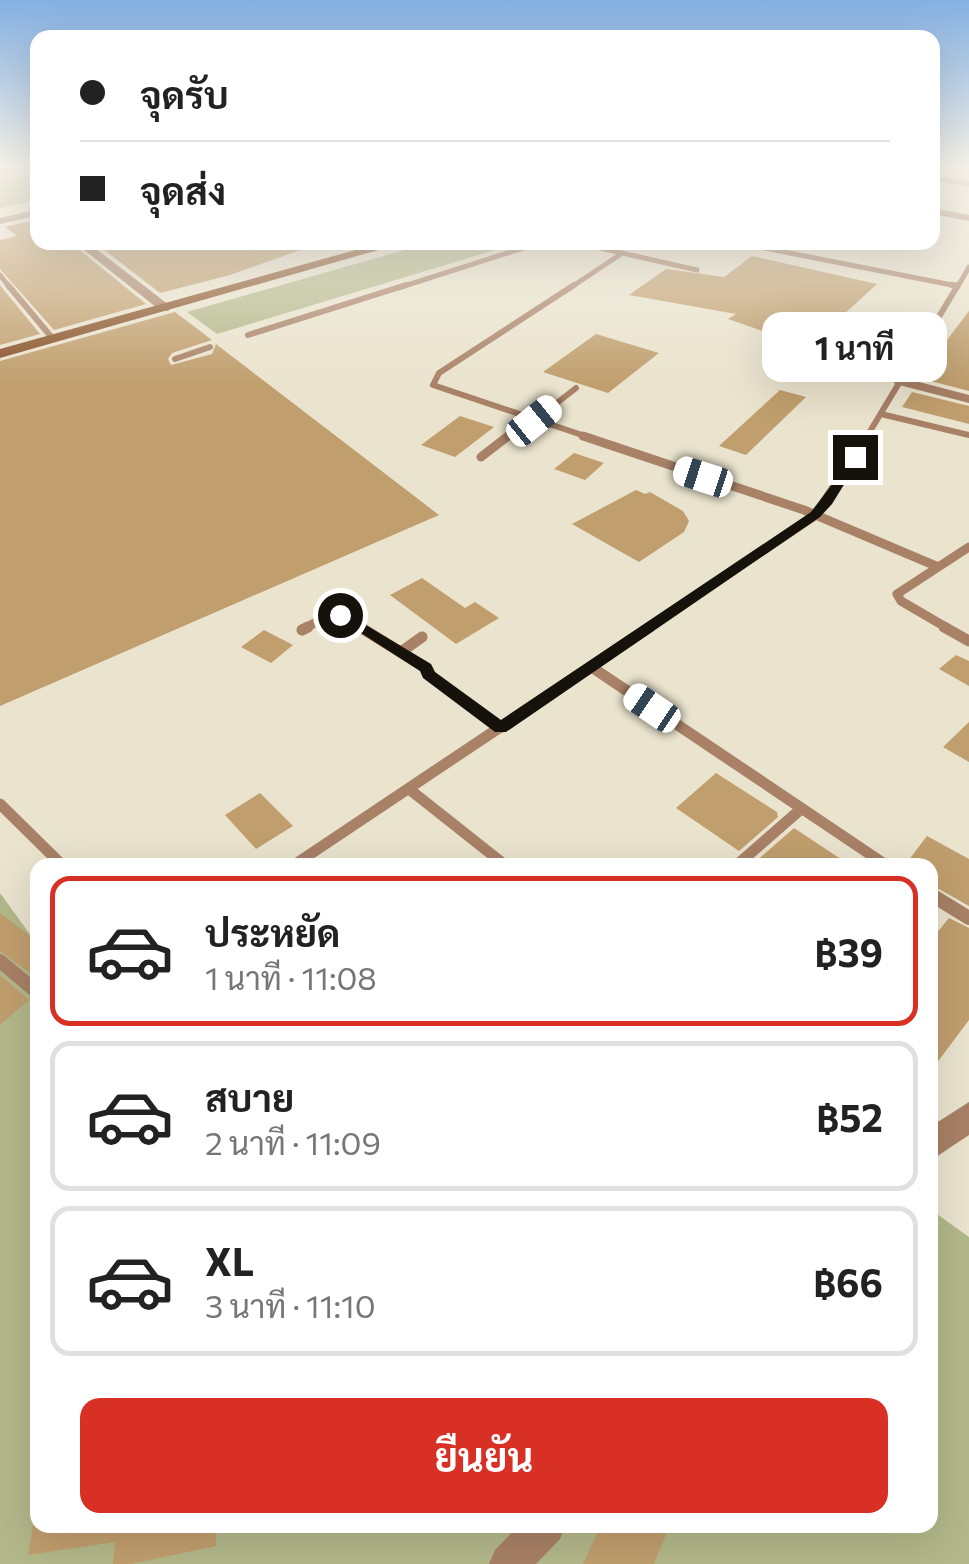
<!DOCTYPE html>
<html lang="th">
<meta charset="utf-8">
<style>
body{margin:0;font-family:Commissioner,Sarabun,sans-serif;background:#f6f6f6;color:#222;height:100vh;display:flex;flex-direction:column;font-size:38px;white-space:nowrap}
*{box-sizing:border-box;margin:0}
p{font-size:32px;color:#767676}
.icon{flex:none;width:55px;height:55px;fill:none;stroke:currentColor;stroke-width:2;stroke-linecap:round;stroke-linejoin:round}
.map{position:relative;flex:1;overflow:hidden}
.drawer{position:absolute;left:30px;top:858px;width:908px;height:675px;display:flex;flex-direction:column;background:#fff;border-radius:20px;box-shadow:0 10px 40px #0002}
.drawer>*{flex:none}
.guide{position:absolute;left:30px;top:30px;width:910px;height:220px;border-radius:20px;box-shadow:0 10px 40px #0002;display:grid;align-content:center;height:220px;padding:0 50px;background:#fff}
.end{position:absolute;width:45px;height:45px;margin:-22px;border:12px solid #15120b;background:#fff;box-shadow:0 0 0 5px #fff}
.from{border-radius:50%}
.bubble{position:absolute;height:70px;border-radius:20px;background:#fff;box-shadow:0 10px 40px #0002;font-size:32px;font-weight:700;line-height:70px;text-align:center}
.car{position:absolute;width:30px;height:60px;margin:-30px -15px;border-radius:12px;box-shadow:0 0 8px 2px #0007;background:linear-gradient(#fff 24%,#345 0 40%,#fff 0 76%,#345 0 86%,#fff 0)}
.guide b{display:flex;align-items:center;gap:35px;height:95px;font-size:38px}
.guide b+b{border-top:2px solid #e0e0e0}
.guide i{width:25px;height:25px;background:#222}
ul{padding:18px 0 0;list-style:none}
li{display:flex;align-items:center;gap:30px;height:150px;margin:0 20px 15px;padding:0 30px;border:5px solid #e0e0e0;border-radius:20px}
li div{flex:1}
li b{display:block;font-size:38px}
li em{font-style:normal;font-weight:700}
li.active{border-color:#d93025}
li>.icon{width:90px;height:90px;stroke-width:1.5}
.cta{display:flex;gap:20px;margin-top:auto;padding:20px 50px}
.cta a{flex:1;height:115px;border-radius:20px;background:#d93025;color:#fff;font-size:40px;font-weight:700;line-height:115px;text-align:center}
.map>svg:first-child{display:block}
.green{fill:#b3b88a}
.building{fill:#c09e6d}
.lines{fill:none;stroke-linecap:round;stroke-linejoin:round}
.lane-far4{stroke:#a88166;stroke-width:5}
.lane-far3{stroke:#a88166;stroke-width:6}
.lane-far2{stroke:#a88166;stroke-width:9}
.lane-far1{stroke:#a88166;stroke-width:11}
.lane{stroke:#a88166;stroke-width:14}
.street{fill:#a88166;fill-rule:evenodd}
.secondary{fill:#885127;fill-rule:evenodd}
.route{fill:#15120b}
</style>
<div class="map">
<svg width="969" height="1564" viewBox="0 0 969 1564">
<rect width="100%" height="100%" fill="#eae3ce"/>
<!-- green -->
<path class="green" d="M0,167h37v34l-37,7z
M511,243l4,1 -298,90 -30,-22 242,-69z
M0,893l37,51 1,581h892v-316l39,28v327h-969z"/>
<!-- building -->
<path class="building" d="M38,219v23h32l76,62 -92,26 -54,-61v-29l17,-4 -12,-9z
M94,242h129l11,7 10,-7 70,3 -84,30 -70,18z
M752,256l125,28 -69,63 -80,-28 8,-5 -107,-19 37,-26 58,8z
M0,285l3,4 37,45 -40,11z
M969,311v80l-46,-12 21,-35z
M175,312l37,28 -40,13 -4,6 3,6 41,-11 4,-10 223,171 -439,191v-345z
M596,334l63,19 -51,40 -65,-21z
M780,390l26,7 -60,58 -27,-9z
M912,392l57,14v18l-67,-17z
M460,416l34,11 -39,30 -34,-12z
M574,453l30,10 -19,17 -31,-11z
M636,490l9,4 5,-2 33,19 6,10 -5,11 -45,30 -67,-38z
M422,578l43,30 10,-6 24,16 -43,26 -66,-49z
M264,630l29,15 -22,18 -30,-16z
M956,655l13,6v25l-30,-17z
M969,722v40l-26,-15z
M716,773l61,39 1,5 -39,34 -63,-43z
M260,793l33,33 -37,23 -31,-34z
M794,828l56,37h-90l-5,-3z
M927,836l42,23v47l-39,-22v-19h-25z
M0,913l38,29v37l-38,-28z
M949,918l20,10v92l-39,52v-131z
M0,975l29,25 -29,25z
M33,1525h183v21l-85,18h-18l2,-22 -87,13z
M601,1525h69l-16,39h-71z"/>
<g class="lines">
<!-- lane-far4 -->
<path class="lane-far4" d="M932,178l37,6
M734,242l223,44
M587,245l110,25
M0,275l10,13
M398,288l144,-46
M570,288l51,-34
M957,288l12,-21"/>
<!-- lane-far3 -->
<path class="lane-far3" d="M8,285l45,54
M574,285l-135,88 -6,12 158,53
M952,285l5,1
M248,335l158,-50
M175,359l35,-12
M881,414l88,21
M534,421l42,-33
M505,438l24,-19
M866,438l92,-153"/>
<!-- lane-far2 -->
<path class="lane-far2" d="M583,436l221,74 132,56
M481,457l27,-21
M304,629c28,-17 32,-18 60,0
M646,629l170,-114 51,-79
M949,629l-48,-28 -4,-7 72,-47"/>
<!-- lane-far1 -->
<path class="lane-far1" d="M360,627l66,41 2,6 72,54
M944,627l25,14
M302,630l6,-3
M401,652l21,-15
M593,668l293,197
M409,789l96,76
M0,804l62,61
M294,865l356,-238
M737,865l64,-56"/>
<!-- lane -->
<path class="lane" d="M930,894l39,24
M0,961l38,32"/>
<!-- street -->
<path class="street" d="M932,208l37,7v6l-37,-7z
M31,211l4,5 -35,8v-6z
M74,242h13l82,63v6h-8z
M227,242h13l-8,4z
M346,242h15l16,9 -10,2z
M900,377l69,18v8l-74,-19 -2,-3z
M969,1102v33l-39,26v-34z
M519,1525h46l-5,14 -24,25h-47l6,-14z"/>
<!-- secondary -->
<path class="secondary" d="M384,242h22l-406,116v-9z"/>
</g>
<!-- sky -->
<linearGradient id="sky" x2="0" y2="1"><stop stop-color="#84b0e2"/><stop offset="0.43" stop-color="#f6f2e9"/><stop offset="1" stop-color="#f6f2e9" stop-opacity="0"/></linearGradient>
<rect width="969" height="386" fill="url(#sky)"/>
<!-- route -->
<path class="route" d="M855,454l6,3 -29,47 -12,13 -314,215h-11l-72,-54 -3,-7 -87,-56 11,-3 87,52 4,8 66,48 310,-208z"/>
</svg>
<i class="end from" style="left:340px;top:615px"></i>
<i class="end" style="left:855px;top:457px"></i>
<div class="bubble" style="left:762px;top:312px;width:185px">1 นาที</div>
<i class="car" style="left:534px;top:421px;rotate:51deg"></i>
<i class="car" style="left:703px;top:477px;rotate:288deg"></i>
<i class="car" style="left:652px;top:708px;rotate:304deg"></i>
<div class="guide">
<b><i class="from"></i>จุดรับ</b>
<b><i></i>จุดส่ง</b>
</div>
<section class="drawer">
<ul>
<li class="active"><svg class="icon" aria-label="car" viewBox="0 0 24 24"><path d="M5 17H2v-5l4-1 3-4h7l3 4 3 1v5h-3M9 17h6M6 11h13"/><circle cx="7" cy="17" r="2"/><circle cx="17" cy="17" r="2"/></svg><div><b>ประหยัด</b><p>1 นาที · 11:08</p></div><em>฿39</em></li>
<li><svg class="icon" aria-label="car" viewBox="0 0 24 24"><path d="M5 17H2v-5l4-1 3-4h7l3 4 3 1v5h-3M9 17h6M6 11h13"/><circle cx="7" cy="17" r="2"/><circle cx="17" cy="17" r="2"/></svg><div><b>สบาย</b><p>2 นาที · 11:09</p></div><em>฿52</em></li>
<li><svg class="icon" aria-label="car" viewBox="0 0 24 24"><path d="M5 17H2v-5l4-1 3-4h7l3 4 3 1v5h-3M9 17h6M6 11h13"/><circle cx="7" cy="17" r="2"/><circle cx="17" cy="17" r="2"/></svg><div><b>XL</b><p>3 นาที · 11:10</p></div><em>฿66</em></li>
</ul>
<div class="cta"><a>ยืนยัน</a></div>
</section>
</div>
